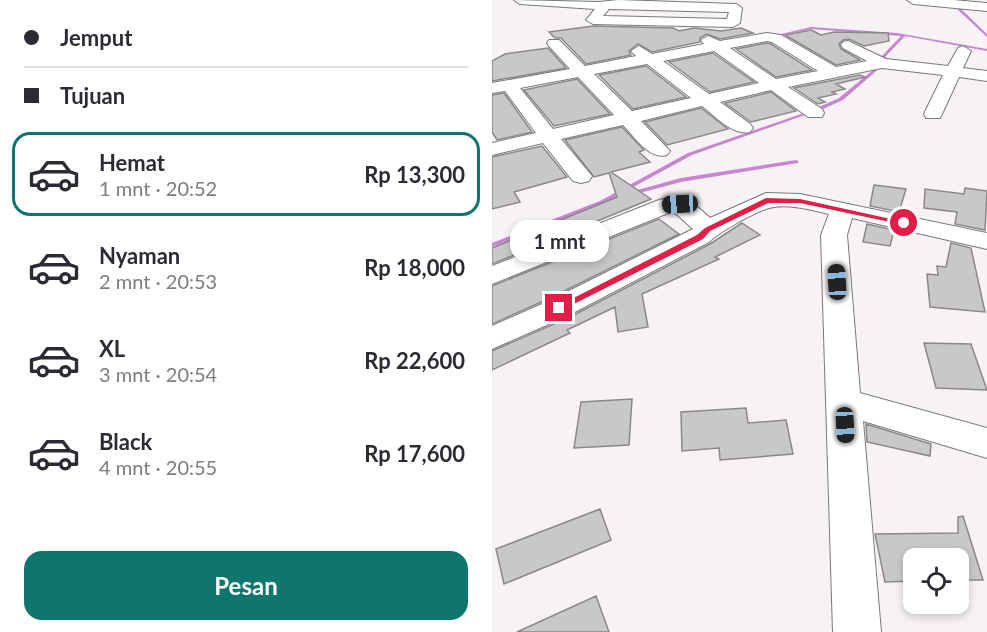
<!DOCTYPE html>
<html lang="id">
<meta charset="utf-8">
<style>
body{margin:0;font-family:Lato,sans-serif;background:#f2f2f3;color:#2b2b33;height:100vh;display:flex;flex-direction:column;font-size:22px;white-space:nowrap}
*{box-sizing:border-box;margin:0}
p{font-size:20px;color:#7c7c81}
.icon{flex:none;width:33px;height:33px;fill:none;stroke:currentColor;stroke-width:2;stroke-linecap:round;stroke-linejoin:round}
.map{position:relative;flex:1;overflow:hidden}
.side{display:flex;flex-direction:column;background:#fff;width:492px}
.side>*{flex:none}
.top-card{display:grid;align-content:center;height:132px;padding:0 24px;background:#fff}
.buttons{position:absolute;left:411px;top:548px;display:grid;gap:12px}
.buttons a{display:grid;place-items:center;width:66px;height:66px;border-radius:12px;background:#fff;box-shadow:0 3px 9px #0003;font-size:30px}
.end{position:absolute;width:27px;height:27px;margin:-14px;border:8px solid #e11d48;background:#fff;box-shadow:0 0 0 3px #fff}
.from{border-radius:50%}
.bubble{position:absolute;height:42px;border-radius:18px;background:#fff;box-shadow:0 3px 9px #0003;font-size:20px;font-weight:700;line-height:42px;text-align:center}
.car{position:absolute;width:18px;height:36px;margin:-18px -9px;border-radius:8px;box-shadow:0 0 4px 2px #0007;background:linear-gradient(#222 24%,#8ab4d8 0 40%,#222 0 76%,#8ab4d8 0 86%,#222 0)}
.top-card b{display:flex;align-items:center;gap:21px;height:57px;font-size:22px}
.top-card b+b{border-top:2px solid #e1e1e2}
.top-card i{width:15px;height:15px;background:#2b2b33}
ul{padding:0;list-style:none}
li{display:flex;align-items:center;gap:18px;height:84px;margin:0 12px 9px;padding:0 12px;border:3px solid transparent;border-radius:18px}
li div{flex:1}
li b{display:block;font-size:22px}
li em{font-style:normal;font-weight:700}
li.active{border-color:#0f766e}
li>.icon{width:54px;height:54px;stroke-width:1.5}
.primary-button{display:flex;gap:12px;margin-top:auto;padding:12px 24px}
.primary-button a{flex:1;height:69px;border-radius:18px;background:#0f766e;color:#fff;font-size:24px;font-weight:700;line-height:69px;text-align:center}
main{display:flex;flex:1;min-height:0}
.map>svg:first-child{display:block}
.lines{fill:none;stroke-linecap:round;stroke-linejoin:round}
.stream{fill:#c886d1;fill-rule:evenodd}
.building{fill:#cac7cb;stroke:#8b888b;stroke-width:1.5}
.minor-casing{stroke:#7b787c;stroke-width:2}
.minor{fill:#fff;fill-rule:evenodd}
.route{fill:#e11d48}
</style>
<main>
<section class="side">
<div class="top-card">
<b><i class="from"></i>Jemput</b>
<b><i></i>Tujuan</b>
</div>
<ul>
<li class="active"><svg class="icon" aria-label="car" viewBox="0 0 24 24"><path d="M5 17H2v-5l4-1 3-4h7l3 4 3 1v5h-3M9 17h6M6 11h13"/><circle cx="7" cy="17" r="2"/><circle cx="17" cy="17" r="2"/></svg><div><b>Hemat</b><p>1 mnt · 20:52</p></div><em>Rp 13,300</em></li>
<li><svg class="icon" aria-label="car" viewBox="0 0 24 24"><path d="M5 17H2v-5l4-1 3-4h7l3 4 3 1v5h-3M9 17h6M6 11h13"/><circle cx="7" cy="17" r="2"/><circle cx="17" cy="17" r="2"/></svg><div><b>Nyaman</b><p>2 mnt · 20:53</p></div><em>Rp 18,000</em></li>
<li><svg class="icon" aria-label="car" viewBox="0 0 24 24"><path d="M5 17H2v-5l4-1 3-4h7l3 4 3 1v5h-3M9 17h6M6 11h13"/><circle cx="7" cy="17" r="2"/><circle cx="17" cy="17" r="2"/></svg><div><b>XL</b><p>3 mnt · 20:54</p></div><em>Rp 22,600</em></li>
<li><svg class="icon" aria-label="car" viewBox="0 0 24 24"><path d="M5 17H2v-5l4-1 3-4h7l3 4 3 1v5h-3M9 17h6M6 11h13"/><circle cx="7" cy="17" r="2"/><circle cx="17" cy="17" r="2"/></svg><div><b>Black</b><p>4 mnt · 20:55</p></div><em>Rp 17,600</em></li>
</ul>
<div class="primary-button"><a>Pesan</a></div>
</section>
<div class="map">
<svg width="495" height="632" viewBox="0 0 495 632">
<rect width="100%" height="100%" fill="#f6f2f6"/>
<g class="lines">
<!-- stream -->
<path class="stream" d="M464,6h10v2h-6l27,26v3l-31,-29z
M319,27l86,6 90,16v2l-82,-15 -20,21 8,4v2h-1l-11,-6 20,-21 -90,-7 -32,7 -2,-1z
M387,65l3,1 -39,34 -20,9h-4v-2l20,-9z
M309,114l4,1 -113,40 -88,48 -112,44v-4l108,-42 88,-48z
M304,160l2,1v2l-117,19 -49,13 -3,-2 1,-1 51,-14z"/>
</g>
<!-- building -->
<path class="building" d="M101,26l80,2 6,3 15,-3 27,3 20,-3 12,5 -33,6 -13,-5 -7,4v4l-48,10 -14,-8 -9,7 2,4 -45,9 -25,-26h-6l-6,-6z
M319,30l10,5 13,-3 54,1 1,8 -25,5 -15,-7 -6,1 -4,4 2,5 19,11 -24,5 -51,-30z
M275,43l4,1 41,26 -36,7 -40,-28z
M56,48l18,20 -74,13v-20l13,-7z
M221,53l41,29 -44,10 -41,-30z
M154,66l40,31 -53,12 -34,-34z
M368,75l5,2 -29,7 9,5 -13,3 4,2 -18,4 7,4 -7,2 -24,-16z
M85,79l33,35 -56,12 -30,-36z
M279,92l25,19 -45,11 -26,-19z
M12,93l28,39 -35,8 -5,-8v-37z
M209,108l27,21 -61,16 -22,-23z
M130,127l22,23 -5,2 11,10 -39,10 40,27 -159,65v-16l125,-51 -8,-24 -15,4 -29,-37z
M50,146l25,31 -53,15 6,10 -28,7v-52z
M382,185l32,4 -7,23 -29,-6z
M473,188l22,3 -2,39 -30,-6 2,-12 -33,-4 1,-19 39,5z
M167,219l20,15 -131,65 -56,25v-38z
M250,223l18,12 -45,22 4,2 -77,35 6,33 -30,5 -3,-25 -48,23 3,3 -78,37v-19l78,-34 140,-73z
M375,224l27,6 -4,16 -27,-4z
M459,243l20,5 14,64 -55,-5 -3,-33 11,1 -1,-9 9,1z
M432,343l47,1 16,46 -51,-2z
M140,399l-3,46 -55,3 7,-46z
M254,408l2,15 38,-3 7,34 -73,6 -1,-12 -37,3 -1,-39z
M374,424l65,20 -1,12 -63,-14z
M108,509l11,31 -107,44 -8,-35z
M471,516l20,64h-25v-22h-44v23l-29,1 -10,-48 83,-1v-16z
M104,596l13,36h-92z"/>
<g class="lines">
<!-- minor casing -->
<g class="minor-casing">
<path id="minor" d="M22,0l85,2 19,-2 118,4 6,4 -2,15 -7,4 -140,-3 -7,-4 9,-11 -75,-5zM117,9l120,3 -2,7 -124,-3z
M415,0h46l34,3v8l-74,-7z
M275,33l14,2 55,32 31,-6 -24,-13 -2,-3 2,-3 5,-1 38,18 62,7 10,-18 5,-2 8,5 -8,17 24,3v10l-28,-4 -17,37 -2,4h-14l-2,-4 19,-39 -61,-7 -94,19 34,22 2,4 -2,4h-14l-37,-27 -51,12 30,22 3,4 -3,4c-17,4 -35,-16 -48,-26l-61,15 29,30 -3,4c-18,5 -32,-18 -44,-30l-62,14 31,37 -3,5 -8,2 -8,-2 -30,-38 -51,12v-12l44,-10 -31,-42 -13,2v-10l78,-14 -21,-23 -2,-3 2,-3h10l26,26 51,-10 -5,-5 8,-5 13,8 52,-10 -3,-4 7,-4 12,5zM275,41l5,1 46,29 -42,8 -46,-31zM222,51l45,32 -50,11 -46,-33zM155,64l44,34 -59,13 -38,-37zM86,77l36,38 -61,14 -33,-41z
M274,193l34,1 187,39v16l-135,-31 -5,17 13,158 127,35v30l-124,-37 18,211h-48l-12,-397 8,-21c-17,-4 -42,-11 -60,-6 -14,4 -50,24 -60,34l-140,73 -77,34v-23l57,-25 144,-72 -19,-17h-3l-179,72v-18l167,-66c27,-7 32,1 51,18z"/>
</g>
<!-- minor -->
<use href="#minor" class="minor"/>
</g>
<!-- route -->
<path class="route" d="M274,198l34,1 109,24 -5,2 -104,-22h-32l-58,28 -7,8 -141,71 -8,-2 143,-73 8,-7z"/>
</svg>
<div class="buttons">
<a><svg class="icon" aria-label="locate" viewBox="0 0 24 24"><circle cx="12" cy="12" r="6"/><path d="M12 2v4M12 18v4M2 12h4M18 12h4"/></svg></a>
</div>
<i class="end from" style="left:412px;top:223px"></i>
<i class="end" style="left:67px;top:308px"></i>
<div class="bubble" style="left:18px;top:220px;width:99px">1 mnt</div>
<i class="car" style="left:188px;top:204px;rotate:267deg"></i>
<i class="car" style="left:345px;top:282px;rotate:357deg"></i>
<i class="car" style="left:353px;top:425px;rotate:177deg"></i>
</div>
</main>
